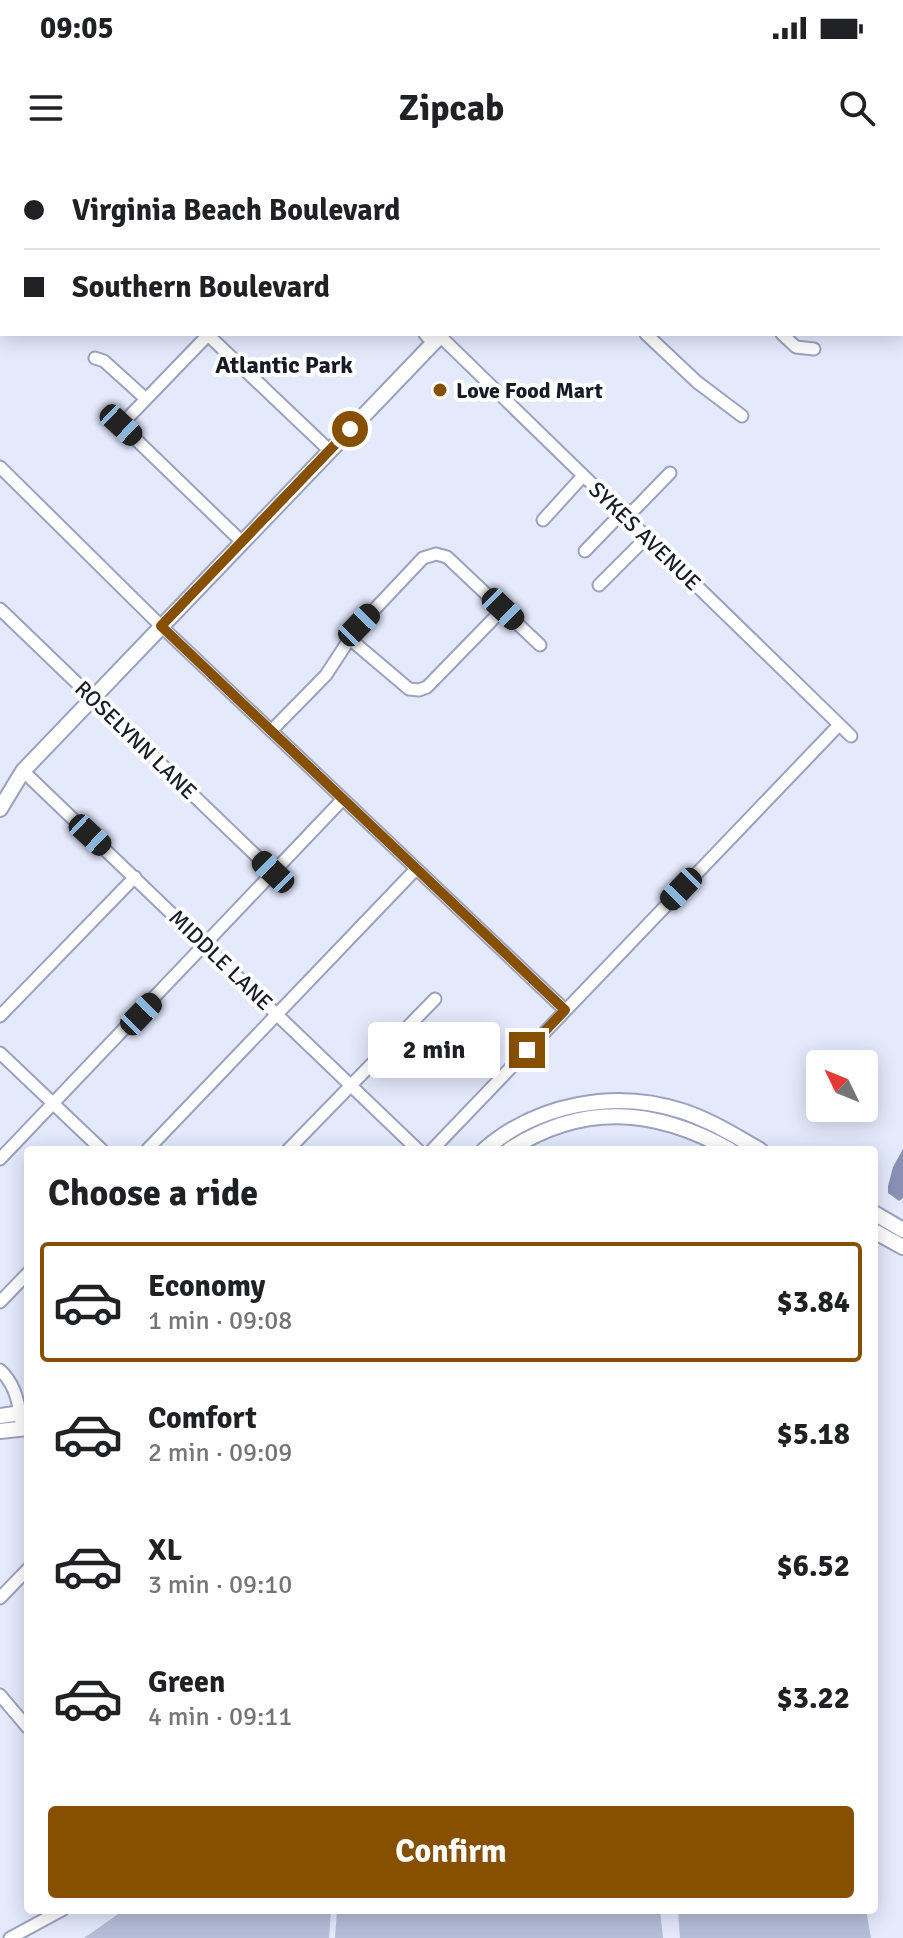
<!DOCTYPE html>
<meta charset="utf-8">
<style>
body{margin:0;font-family:Signika,sans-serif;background:#f2f2f2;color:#202124;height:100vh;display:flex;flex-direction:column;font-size:30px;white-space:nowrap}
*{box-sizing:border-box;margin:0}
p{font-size:26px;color:#757577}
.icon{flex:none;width:44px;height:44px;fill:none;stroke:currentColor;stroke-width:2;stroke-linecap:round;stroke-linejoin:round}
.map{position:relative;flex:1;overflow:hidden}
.panel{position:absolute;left:24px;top:986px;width:854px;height:768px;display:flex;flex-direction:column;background:#fff;border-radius:8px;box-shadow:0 4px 20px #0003}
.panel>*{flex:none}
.guide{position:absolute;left:0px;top:0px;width:904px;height:176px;box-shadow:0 4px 20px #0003;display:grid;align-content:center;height:176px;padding:0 24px;background:#fff}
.needle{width:52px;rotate:313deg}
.controls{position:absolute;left:806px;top:890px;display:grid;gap:16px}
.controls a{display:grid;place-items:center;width:72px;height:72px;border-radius:8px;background:#fff;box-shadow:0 4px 20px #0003;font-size:40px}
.end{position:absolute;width:36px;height:36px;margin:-18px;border:10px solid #874f00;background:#fff;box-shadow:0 0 0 4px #fff}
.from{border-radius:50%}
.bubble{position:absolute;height:56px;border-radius:8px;background:#fff;box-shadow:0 4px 20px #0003;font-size:26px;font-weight:700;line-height:56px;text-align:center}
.car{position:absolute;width:24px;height:48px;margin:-24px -12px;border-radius:10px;box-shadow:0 0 6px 2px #0007;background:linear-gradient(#222 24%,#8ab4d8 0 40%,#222 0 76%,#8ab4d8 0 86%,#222 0)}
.guide b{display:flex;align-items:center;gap:28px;height:76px;font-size:30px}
.guide b+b{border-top:2px solid #e0e0e0}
.guide i{width:20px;height:20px;background:#202124}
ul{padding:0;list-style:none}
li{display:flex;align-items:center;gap:24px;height:120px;margin:0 16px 12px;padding:0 8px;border:4px solid transparent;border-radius:8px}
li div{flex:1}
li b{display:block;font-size:30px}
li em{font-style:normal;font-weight:700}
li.active{border-color:#874f00}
li>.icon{width:72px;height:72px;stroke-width:1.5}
h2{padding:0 24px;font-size:36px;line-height:96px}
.cta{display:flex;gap:16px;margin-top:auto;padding:16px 24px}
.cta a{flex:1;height:92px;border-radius:8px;background:#874f00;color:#fff;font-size:32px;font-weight:700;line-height:92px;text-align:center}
.status{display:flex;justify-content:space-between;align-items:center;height:56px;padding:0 40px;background:#fff;direction:ltr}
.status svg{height:22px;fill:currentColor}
header{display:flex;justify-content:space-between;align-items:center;height:104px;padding:0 24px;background:#fff;font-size:36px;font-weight:700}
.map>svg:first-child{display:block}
.green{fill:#b6bdd8}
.water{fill:#8890b3}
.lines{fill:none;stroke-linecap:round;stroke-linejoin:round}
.minor-casing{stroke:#9ba2c0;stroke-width:15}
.major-casing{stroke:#9ba2c0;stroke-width:18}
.minor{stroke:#fff;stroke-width:11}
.major{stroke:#fff;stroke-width:14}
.route{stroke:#874f00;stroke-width:10}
.poi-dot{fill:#874f00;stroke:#fff;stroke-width:3}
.labels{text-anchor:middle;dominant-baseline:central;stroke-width:8;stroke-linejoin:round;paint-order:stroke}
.poi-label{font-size:22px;font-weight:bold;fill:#181a26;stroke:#fff;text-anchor:start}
.street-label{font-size:22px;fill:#181a26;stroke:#fff}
.neighbourhood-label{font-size:24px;font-weight:bold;fill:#181a26;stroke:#fff}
</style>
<div class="status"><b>09:05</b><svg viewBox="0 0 49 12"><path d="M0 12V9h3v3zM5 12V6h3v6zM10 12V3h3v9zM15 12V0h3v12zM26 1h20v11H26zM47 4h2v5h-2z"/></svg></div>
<header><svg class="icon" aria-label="menu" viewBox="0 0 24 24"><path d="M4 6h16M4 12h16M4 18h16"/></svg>Zipcab<svg class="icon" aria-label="search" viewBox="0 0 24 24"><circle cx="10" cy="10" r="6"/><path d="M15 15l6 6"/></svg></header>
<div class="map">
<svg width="903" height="1778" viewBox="0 0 903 1778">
<rect width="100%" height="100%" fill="#e4e9fc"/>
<!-- green -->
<path class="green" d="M124,1750h207l-2,28h-245z
M337,1750h323l3,28h-328z
M678,1750h188l5,28h-191z"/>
<!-- water -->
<path class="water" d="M903,989v49l-4,3 -11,-8v-7l5,-19z"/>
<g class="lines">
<!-- minor casing -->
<g class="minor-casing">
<path id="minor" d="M40,0l2,2
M180,0l2,2
M323,0l2,2
M749,0l2,2
M886,0l2,2
M902,16l1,1
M207,174l123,117
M425,174l8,9
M646,174l51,48 45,34
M782,174l14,13 18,2
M208,175l-87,90 121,117
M440,176l411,400
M95,198l9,3 42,38
M0,307l161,159 404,384
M543,360l40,-44
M585,391l31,-32 19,-10 35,-36
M599,425l48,-48
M0,449l273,263
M350,479l59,50 10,1 8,-3 76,-78
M271,571l55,-56 30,-46 67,-71 13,-4 11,3 93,88
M23,611l395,379
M0,856l135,-139
M0,893l102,97
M147,990l269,-281
M288,990l147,-151
M432,990l406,-424
M0,999l343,-360
M0,1142l28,-29
M0,1210c14,13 19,30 20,49
M0,1438l28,-29
M0,1535l28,33
M10,1778l52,-28"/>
</g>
<!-- major casing -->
<g class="major-casing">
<path id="major" d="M606,2l2,-2
M0,649l23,-38 419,-437
M484,990c53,-46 131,-61 198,-39 28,9 53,25 78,39
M509,990c74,-48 146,-42 221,0
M874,1053l29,17
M874,1071l29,16
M0,1256l28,-4
M0,1271l28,-3"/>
</g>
<!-- minor -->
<use href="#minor" class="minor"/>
<!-- major -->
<use href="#major" class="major"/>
</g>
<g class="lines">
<!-- route -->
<path class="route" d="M350,269l-189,197 404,384 -38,40"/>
</g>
<!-- markers -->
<circle class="poi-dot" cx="440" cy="230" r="8"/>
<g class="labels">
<!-- poi labels -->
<g class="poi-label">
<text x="456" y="230">Love Food Mart</text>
</g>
<!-- street labels -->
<g class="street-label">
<text transform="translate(645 376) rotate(44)">SYKES AVENUE</text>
<text transform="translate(136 580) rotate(44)">ROSELYNN LANE</text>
<text transform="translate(221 800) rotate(44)">MIDDLE LANE</text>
</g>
<!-- neighbourhood labels -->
<g class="neighbourhood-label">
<text x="284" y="205">Atlantic Park</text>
</g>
</g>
</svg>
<div class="controls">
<a><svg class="needle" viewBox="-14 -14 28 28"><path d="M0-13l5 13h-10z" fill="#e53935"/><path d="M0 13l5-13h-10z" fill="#757577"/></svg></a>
</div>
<i class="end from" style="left:350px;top:269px"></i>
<i class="end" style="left:527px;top:890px"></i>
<div class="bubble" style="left:368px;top:862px;width:132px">2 min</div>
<i class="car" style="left:121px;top:265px;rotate:133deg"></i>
<i class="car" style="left:503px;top:449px;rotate:134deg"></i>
<i class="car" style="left:359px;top:465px;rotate:44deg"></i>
<i class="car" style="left:90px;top:675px;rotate:133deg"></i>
<i class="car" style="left:273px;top:712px;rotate:314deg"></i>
<i class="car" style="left:681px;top:729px;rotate:224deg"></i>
<i class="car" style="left:141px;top:854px;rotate:44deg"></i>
<div class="guide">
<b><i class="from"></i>Virginia Beach Boulevard</b>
<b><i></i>Southern Boulevard</b>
</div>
<section class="panel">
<h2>Choose a ride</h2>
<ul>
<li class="active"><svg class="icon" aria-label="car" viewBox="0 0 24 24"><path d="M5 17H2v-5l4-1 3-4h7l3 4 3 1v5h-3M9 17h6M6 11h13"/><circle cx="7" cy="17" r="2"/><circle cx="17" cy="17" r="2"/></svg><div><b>Economy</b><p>1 min · 09:08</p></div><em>$3.84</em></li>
<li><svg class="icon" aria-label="car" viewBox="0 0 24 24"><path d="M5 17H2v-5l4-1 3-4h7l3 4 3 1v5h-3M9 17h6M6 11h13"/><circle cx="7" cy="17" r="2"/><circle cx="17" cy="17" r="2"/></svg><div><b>Comfort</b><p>2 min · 09:09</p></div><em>$5.18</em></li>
<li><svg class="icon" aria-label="car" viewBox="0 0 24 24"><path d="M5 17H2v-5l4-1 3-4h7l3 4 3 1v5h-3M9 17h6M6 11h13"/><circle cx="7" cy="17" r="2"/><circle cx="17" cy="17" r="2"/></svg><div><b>XL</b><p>3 min · 09:10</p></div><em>$6.52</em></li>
<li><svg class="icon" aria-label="car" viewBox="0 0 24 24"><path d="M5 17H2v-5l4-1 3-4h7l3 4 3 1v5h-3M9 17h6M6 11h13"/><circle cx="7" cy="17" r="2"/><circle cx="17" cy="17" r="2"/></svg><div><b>Green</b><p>4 min · 09:11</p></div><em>$3.22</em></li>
</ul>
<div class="cta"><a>Confirm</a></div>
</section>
</div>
